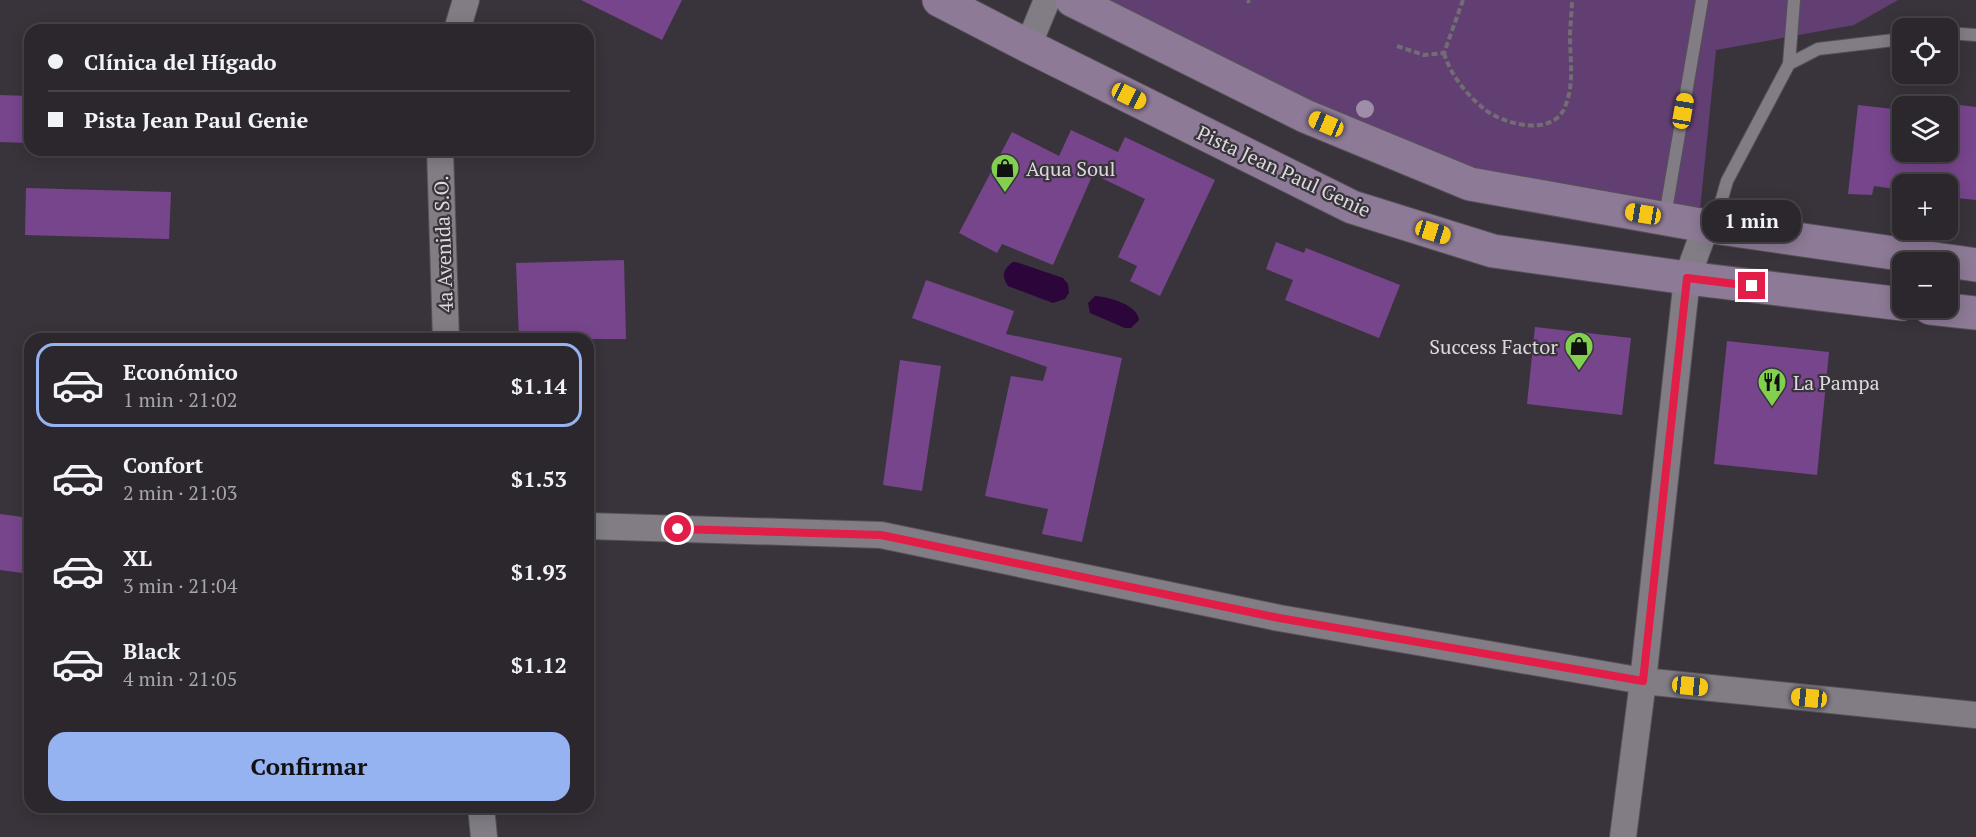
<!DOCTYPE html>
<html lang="es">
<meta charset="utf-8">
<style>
body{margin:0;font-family:"PT Serif",serif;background:#373338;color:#f1f3f6;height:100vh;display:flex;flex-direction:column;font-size:22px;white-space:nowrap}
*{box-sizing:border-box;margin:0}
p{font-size:20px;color:#a6a5a9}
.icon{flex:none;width:33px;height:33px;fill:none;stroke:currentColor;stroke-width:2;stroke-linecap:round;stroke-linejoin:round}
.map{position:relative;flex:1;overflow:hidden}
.drawer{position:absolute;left:24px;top:333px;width:570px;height:480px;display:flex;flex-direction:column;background:#2b272c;border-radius:18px;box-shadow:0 3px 15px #0003,0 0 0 2px #474448}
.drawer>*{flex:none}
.hud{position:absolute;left:24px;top:24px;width:570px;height:132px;border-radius:18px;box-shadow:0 3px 15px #0003,0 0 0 2px #474448;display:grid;align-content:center;height:132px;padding:0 24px;background:#2b272c}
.fabs{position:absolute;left:1892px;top:18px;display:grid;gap:12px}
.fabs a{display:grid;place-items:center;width:66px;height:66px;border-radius:12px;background:#2b272c;box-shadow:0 3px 15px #0003,0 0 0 2px #474448;font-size:30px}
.end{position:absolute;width:27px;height:27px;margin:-14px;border:8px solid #e11d48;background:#fff;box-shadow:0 0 0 3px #fff}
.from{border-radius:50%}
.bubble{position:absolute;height:42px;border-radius:18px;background:#2b272c;box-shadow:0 3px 15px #0003,0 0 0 2px #474448;font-size:20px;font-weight:700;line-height:42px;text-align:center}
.car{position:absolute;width:18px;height:36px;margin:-18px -9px;border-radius:8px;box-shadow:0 0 4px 2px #0007;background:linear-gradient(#f5c518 24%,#345 0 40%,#f5c518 0 76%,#345 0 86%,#f5c518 0)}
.hud b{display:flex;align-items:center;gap:21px;height:57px;font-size:22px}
.hud b+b{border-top:2px solid #474448}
.hud i{width:15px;height:15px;background:#f1f3f6}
ul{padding:10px 0 0;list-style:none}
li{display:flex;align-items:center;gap:18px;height:84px;margin:0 12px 9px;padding:0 12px;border:3px solid transparent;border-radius:18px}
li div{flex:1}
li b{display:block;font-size:22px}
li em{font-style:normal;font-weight:700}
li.active{border-color:#95b2f1}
li>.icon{width:54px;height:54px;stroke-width:1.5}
.action{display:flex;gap:12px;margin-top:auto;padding:12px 24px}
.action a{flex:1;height:69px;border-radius:18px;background:#95b2f1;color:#111;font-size:24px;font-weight:700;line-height:69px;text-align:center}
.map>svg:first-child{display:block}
.green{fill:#623f72}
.water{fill:#2c053a}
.building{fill:#77458c}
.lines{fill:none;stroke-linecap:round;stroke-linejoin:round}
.lane-casing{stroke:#555156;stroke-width:14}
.street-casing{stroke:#555156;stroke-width:28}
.secondary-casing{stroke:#555156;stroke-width:35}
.path{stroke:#716d73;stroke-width:4;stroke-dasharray:6 3;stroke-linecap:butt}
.lane{stroke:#827d85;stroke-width:12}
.street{stroke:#827d85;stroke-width:26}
.secondary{stroke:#8d7a96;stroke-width:33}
.tree{fill:#9f8ea7}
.route{stroke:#e11d48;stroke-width:8}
.labels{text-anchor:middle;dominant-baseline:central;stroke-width:4.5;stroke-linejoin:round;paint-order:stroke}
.poi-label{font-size:20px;fill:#dcd9dd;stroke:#39343b;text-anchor:start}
.street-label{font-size:20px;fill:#dcd9dd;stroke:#39343b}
</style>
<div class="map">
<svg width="1976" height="837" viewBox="0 0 1976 837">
<rect width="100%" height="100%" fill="#39343b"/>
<!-- green -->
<path class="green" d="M1100,0h798l-44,25 -138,25 -16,160 -227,-35 -123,-50z"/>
<!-- water -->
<path class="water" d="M1013,262h3l47,16 5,6 1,9 -4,6 -12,4 -45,-17c-7,-10 -5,-17 5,-24z
M1095,296c14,1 43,9 44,24l-8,8h-6l-35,-15 -2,-10z"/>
<!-- building -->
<path class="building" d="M581,0h101l-20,40z
M0,95l30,1v47l-30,-1z
M1912,99l64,8v93l-29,-3v-13h-45v6l-28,-4 -2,9 -24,-1 10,-89 44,5v42h45v-46h-36z
M1071,130l47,22 7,-15 90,43 -55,116 -30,-15 7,-15 -19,-9 27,-58 -52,-25 -40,91 -51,-21 -5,9 -38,-20 53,-101 47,24z
M26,188l145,4 -2,47 -144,-4z
M1276,242l28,11 2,-5 94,37 -21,53 -94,-38 8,-20 -27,-11z
M624,260l2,79h-107l-3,-76z
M926,280l88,31 -8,23 116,24 -40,184 -40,-8 6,-25 -63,-13 26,-120 32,5 4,-14 -135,-49z
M1535,327l96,11 -9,77 -95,-11z
M1727,341l102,11 -12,123 -103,-11z
M900,360l41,6 -19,125 -39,-6z
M0,514l30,4v56l-30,-4z"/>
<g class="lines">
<!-- lane casing -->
<g class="lane-casing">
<path id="lane" d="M1947,33l29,2
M1789,64l5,-64
M1665,216l37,-216
M1708,223l13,-21 6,-21 62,-117 29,-15 84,-10"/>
</g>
<!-- street casing -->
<g class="street-casing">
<path id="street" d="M457,30l9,-30
M1028,46l19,-46
M440,150l6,189
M588,526l293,9 398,83 364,63 333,34
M481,807l3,30
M1623,837l20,-156 44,-403 19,-52"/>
</g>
<!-- secondary casing -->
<g class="secondary-casing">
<path id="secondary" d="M939,0l89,46 324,161 141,44 194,27 215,26
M1072,0l233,116 165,68 236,42 270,39
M1930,308l46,5"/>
</g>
<!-- path -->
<path class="path" d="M1248,0l1,3
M1397,46l27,9 20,-2 19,-53
M1444,53c6,21 22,41 39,55 18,16 68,29 81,1 11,-24 6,-48 6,-72 0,-12 2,-25 2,-37"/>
<!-- lane -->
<use href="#lane" class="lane"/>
<!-- street -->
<use href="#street" class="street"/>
<!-- secondary -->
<use href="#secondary" class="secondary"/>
</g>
<!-- trees -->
<circle class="tree" cx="1365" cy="109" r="9"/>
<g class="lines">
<!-- route -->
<path class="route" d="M678,529l203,6 398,83 364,63 44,-403 65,8"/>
</g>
<!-- icons -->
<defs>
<g id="shop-pin" transform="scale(1.5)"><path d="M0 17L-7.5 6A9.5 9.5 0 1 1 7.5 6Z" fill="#82d04f" stroke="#39343b"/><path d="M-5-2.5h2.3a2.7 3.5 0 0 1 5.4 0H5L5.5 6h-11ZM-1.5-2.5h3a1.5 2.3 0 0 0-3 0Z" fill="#111"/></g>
<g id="restaurant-pin" transform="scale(1.5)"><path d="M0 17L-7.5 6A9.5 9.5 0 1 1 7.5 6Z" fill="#82d04f" stroke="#39343b"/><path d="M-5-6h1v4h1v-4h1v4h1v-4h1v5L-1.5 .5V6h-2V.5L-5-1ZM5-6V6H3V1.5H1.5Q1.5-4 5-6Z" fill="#111"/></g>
</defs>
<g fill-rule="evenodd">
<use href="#shop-pin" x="1005" y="168"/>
<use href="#shop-pin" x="1579" y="346"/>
<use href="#restaurant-pin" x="1772" y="382"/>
</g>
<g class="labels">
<!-- poi labels -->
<g class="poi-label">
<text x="1026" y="168">Aqua Soul</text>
<text x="1558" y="346" text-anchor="end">Success Factor</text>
<text x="1793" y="382">La Pampa</text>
</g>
<!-- street labels -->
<g class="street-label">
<text transform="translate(1284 171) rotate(25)">Pista Jean Paul Genie</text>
<text transform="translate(443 244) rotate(-92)">4a Avenida S.O.</text>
</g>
</g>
</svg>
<div class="fabs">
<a><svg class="icon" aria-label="locate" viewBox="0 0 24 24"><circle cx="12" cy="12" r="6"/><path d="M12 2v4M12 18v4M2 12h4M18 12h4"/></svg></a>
<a><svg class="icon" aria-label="layers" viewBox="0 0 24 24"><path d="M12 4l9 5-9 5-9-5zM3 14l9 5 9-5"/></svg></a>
<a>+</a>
<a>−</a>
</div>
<i class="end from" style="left:678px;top:529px"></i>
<i class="end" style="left:1752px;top:286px"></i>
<div class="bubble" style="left:1702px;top:200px;width:99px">1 min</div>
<i class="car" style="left:1129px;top:96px;rotate:116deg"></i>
<i class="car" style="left:1683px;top:111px;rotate:10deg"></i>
<i class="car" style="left:1326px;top:124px;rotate:293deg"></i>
<i class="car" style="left:1643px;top:214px;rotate:280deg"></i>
<i class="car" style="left:1433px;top:232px;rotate:107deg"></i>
<i class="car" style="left:1690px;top:686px;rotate:96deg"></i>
<i class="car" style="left:1809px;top:698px;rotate:276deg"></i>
<div class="hud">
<b><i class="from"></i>Clínica del Hígado</b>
<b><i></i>Pista Jean Paul Genie</b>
</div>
<section class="drawer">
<ul>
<li class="active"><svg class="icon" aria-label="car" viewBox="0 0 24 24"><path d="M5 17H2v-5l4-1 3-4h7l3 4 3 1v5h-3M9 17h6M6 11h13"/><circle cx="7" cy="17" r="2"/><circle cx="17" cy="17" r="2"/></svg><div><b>Económico</b><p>1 min · 21:02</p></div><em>$1.14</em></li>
<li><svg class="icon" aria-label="car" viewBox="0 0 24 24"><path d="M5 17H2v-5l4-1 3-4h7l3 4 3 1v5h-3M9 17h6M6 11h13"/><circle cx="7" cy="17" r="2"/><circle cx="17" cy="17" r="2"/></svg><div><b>Confort</b><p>2 min · 21:03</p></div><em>$1.53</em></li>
<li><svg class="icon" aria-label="car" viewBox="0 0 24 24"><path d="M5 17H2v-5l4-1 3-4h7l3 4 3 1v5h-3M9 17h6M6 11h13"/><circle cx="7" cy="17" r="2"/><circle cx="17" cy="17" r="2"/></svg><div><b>XL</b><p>3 min · 21:04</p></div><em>$1.93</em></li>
<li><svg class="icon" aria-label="car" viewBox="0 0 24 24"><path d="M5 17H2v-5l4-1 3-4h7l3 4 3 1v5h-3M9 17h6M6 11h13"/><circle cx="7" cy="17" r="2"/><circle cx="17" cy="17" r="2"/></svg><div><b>Black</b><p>4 min · 21:05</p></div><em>$1.12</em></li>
</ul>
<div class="action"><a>Confirmar</a></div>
</section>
</div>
